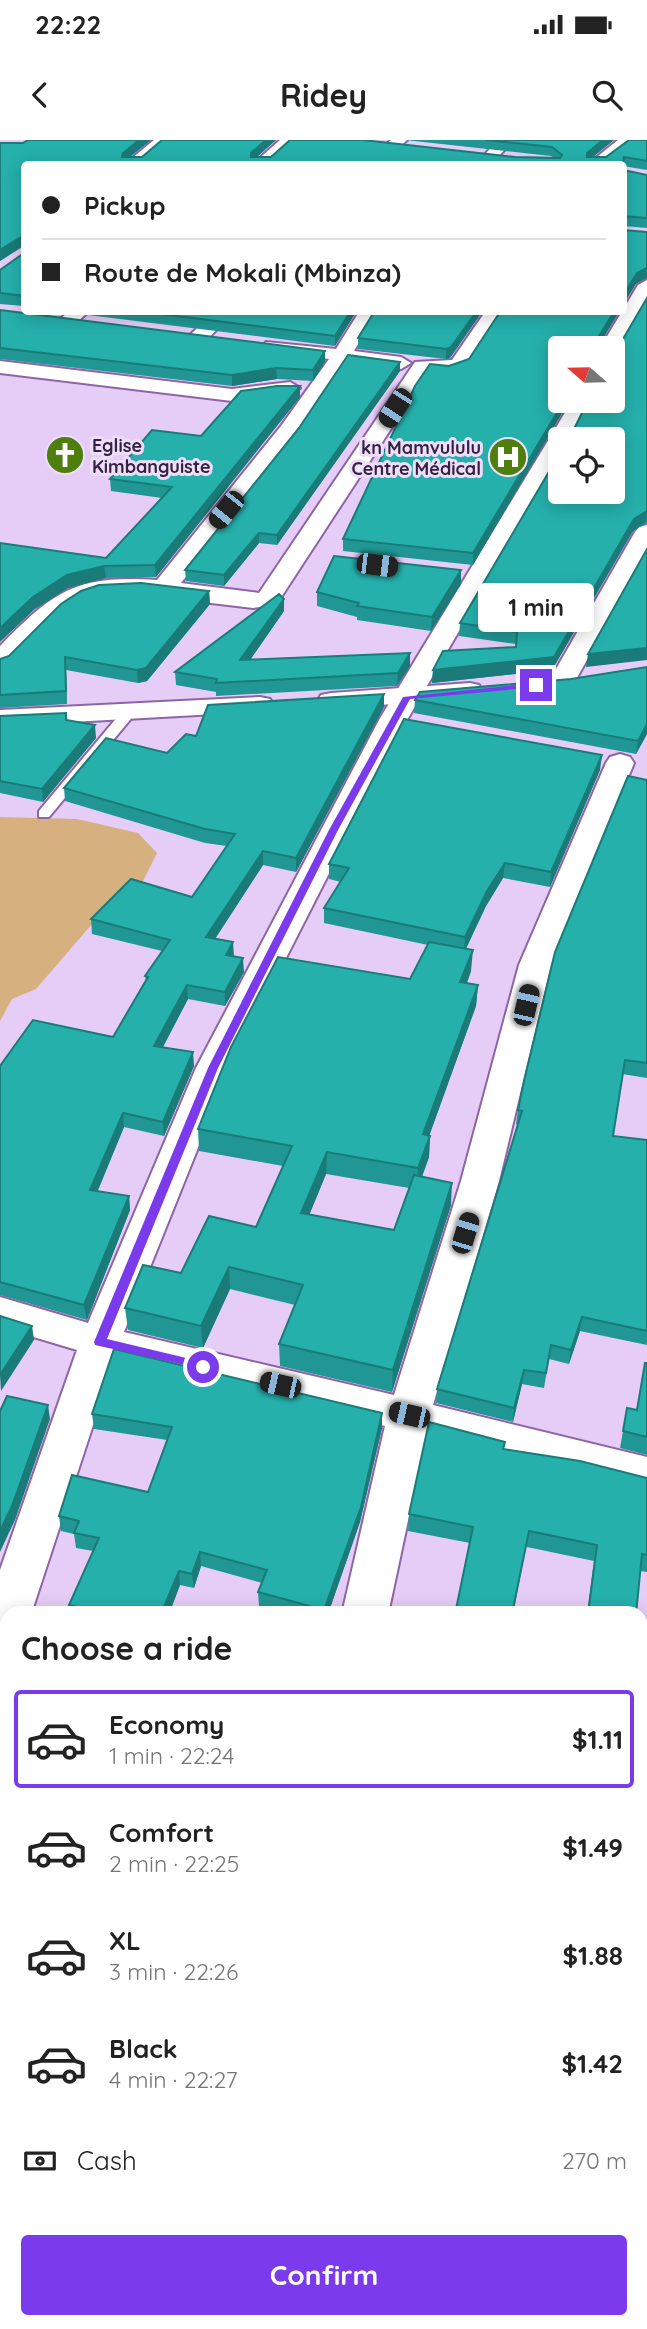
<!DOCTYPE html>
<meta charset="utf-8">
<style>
body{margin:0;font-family:Quicksand,sans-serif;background:#f2f2f2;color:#222;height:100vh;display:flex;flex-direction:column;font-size:26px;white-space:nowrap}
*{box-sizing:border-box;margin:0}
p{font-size:23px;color:#767676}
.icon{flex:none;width:38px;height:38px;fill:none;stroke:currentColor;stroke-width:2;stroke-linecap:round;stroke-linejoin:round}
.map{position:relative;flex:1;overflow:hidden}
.side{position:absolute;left:0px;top:1466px;width:648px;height:723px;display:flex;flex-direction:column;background:#fff;border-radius:21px 21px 0 0;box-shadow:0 4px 18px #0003}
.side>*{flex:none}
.banner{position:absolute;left:21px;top:21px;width:606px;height:154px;border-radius:7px;box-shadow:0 4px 18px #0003;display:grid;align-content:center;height:154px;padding:0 21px;background:#fff}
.needle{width:46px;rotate:290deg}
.tools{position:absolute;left:548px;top:196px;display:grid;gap:14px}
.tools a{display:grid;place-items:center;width:77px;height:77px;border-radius:7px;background:#fff;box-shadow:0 4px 18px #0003;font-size:35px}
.end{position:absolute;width:32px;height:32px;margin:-16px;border:9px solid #7c3aed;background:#fff;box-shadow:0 0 0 4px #fff}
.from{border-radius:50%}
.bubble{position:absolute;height:49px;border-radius:7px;background:#fff;box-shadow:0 4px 18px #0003;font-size:23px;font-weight:800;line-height:49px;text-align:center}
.car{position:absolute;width:21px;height:42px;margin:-21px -10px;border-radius:9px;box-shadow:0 0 5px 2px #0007;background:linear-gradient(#222 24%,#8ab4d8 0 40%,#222 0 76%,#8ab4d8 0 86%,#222 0)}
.banner b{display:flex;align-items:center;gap:24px;height:66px;font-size:26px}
.banner b+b{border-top:2px solid #e0e0e0}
.banner i{width:18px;height:18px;background:#222}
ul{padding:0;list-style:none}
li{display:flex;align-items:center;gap:21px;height:98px;margin:0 14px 10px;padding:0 7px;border:4px solid transparent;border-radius:7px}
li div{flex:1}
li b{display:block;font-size:26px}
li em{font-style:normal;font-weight:800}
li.selected{border-color:#7c3aed}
li>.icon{width:63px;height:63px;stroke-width:1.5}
h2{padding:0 21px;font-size:32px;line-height:84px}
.pay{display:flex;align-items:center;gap:18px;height:77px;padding:0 21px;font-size:26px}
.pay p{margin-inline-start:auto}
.button{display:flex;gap:14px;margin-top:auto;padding:14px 21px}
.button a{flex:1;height:80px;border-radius:7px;background:#7c3aed;color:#fff;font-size:28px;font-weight:800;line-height:80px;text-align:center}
.status{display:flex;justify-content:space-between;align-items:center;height:49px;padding:0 35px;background:#fff;direction:ltr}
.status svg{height:19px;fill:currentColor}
header{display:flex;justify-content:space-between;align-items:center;height:91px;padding:0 21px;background:#fff;font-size:32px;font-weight:800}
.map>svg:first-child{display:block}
.green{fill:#d7b07f}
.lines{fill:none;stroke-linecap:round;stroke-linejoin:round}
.lane-casing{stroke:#8d65a5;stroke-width:4}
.street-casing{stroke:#8d65a5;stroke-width:4}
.secondary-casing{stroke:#8d65a5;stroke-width:4}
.lane{fill:#fff;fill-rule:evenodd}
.street{fill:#fff;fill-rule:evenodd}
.secondary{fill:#fff;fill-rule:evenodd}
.wall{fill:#209794;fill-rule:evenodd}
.shaded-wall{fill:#1a7b78}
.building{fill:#25b0ac;stroke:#1a7b78;stroke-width:2}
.route{fill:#7c3aed}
.labels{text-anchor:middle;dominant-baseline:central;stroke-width:6;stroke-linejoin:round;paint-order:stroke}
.far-poi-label{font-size:18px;font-weight:bold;fill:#34233f;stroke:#efdefb;text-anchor:start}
</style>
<div class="status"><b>22:22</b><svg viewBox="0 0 49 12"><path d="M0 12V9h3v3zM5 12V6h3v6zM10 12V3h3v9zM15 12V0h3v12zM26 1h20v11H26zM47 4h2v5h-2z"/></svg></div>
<header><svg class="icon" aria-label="back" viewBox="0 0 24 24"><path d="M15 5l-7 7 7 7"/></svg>Ridey<svg class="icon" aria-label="search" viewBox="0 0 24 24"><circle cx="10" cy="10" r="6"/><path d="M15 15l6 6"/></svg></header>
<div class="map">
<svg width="647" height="2189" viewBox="0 0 647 2189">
<rect width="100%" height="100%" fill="#e6cdf7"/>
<!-- green -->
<path class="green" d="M0,677l77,2 61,14 19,20 -19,38 -14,-4 -88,102 -24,10 -12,22z"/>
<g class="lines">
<!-- lane casing -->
<g class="lane-casing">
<path id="lane" d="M129,568l7,4 -2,3 -85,102h-10v-6l85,-102z"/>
</g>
<!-- street casing -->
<g class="street-casing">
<path id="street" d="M154,0h16l-29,24h-16z
M280,0h16l-27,24h-16z
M391,0h16l-25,24h-16z
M498,0h16l-23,24h-15z
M618,0h17l-31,24h-16z
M647,140v21l-27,47 -8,5v-5h-12l38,-63z
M68,172h20l-14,13h-14l-2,-4z
M214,172h19l-27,29h-14l-3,-4 3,-4z
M359,172h18l-23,39 47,6 10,6 -10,6 -53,-7 -51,74 -116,147 78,10 156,-231 37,-2 33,-48h18l-37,56 -18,6 -20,-2 -152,233 -23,3 -117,-14 -42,2 -33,19 -52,52 -9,2v-23c55,-56 76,-71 157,-66l124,-154 48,-67 -63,-9 -3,-4 3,-4 70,7z
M0,221l232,28 58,-7 10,6 -10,6 -58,7 -232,-28z
M572,261h20l-21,38h-11v19l-153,262 -177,348 -106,264 270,63 67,-214 58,-216 87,-202 4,-6 10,-3 10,3 4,6 -83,202 -52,216 -66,224 214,52v36l-221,-57 -38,178h-46l43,-188 -271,-65 -83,253h-24v20l-7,-3v-61l77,-220 -77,-23v-30l88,26 108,-255 183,-348z
M647,385v28l-73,130 -4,6h-18l-4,-6 87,-151 4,-5z
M0,1999l7,2v58l-7,-2z
M183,2182h62l-1,7h-62z
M471,2182h84l3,7h-84z"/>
</g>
<!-- secondary casing -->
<g class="secondary-casing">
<path id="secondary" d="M470,543l9,2 4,6 -4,6 -148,12 -10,-2 -4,-6 4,-6 10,-2z
M260,557l10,2 4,6 -4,6 -270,15v-16z"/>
</g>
<!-- lane -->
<use href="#lane" class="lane"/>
<!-- street -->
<use href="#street" class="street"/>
<!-- secondary -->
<use href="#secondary" class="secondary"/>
</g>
<!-- wall -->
<path class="wall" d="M28,0h123l-21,17h12l20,-17h114l-19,17h296l-2,-1 -146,-16h209l-21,17h13l41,-17v30l-24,-4v2v-4h-599v142l-24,-2v-34l24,-17v-7l-24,15 23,-118z
M623,30l24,5v53l-24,-2z
M647,158v225l-14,8 -81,139 -120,13 1,-13 82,-23 1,-3 -57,-8 1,-13 152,-184h-49l1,-9 10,-1 38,-28 -52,-53v53h9l-96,164 -130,-14v-12l106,-173 20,-7 31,-47h119l-17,28 11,5 10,-6z
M0,170l325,52 -12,19 -36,-2 -45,7 -232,-27z
M64,172h292l-21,34z
M482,172l-32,46 -4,1 -88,-10v-11z
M400,222v9l-123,174 -18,-2 -35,43 -38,-5 -1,-11z
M300,257l-144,180 -50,1 -38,10 -33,21 -35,-66 106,15 56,-60 -51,-7 -1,-12 91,-43z
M461,444l-30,47 -74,-11v-3l-40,-11v-14z
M209,451l1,13 -63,77 -9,2 -72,-13 1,34 -67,4v-49z
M284,459v12l-34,49 160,-7v13l-13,20 -181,10v-4l-40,-7 -1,-13z
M571,539l76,55 -11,20 -222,-41 1,-13z
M384,567l-88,165 -33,-7 -48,74 19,17 10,16 -19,34 -37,-7 -25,48 31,19 -30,70 -40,-9 -27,64 32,5 1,14 -43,110 -87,-25v-229l113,-29 33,-57 -1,-4 17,-25 -70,-17 -1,-15 101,-22 35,-51 -22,-3 -140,-42 -1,-13 103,-35 29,-17z
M0,576l67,4 29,18 -53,64 -43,-9z
M600,630l-50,117 -47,-9 -17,28 -20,43 5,22 -4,12 11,2 -2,21 -47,129 1,1 -1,21 -7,20 29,28 -59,187 -112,-26 -1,-22 16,-39 -65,-16 -27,59 -75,-18 -3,-22 131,-81 27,-61 -84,-15 -1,-22 212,-150 18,-34 -104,-22v-15l17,-26 -12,-3v-15zM326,1034l83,14 -15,42 -85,-15z
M647,640v298l-25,-4 -9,62 34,4v205l-67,-14 -11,33 -20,-5 -5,29 -22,-4 -9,38 -77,-19 1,-14 81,-264 -2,-1 2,-14z
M647,1223v92l-27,-7 7,-40 10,2z
M382,1273v15l-22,94 -32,92h-43l-26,-8 -1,-14 4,-9 -61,-17 -7,22 -14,-3 -11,29h-99l-1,-9 24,-54 -17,-3 -2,-14 -13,-3 -2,-15 89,-24 19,-52 -73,-11 -2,-15z
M505,1302l-1,7 143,29v94l-7,-1 -4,43h-49l7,-53 -67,-14 -57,-4 -62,-12 1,-17z
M640,1550l7,1v135l-6,-1 2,-34 3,-8 -6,-1z
M0,1587l7,1v392l-7,-2v-104l6,-14 -6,-2z"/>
<!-- shaded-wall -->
<path class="shaded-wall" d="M139,0h12l-28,22v-9z
M266,0h10l-25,22v-9z
M603,0h11l-28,22 1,-9z
M23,96l1,9 -24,16v-11z
M647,128v10l-11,6 -13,21v-9l14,-23z
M350,172h6l-21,34v-10z
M476,172h6l-32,46 -4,1v-10z
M614,172h5l-21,35 1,-11z
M325,211v11l-12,19v-11z
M400,222v9l-123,174v-10z
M276,228l1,11 -45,7v-11z
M300,246v11l-144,180 -1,-12z
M564,261h5l-96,164v-12z
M647,371l-1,11 -13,9 -81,139 -120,13 1,-13 121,-13 80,-138z
M259,393v10l-35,43v-11z
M104,426l2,12 -38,10 -33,21 -35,33v-14l33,-31 34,-22z
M461,430v14l-30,47 1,-14z
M209,451l1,13 -63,77 -9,2 -1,-13z
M284,459v12l-43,62 -1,-13z
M647,508v12l-61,7 2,-13z
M410,513v13l-13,20 1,-13z
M65,517l1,13 1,34 -1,-13z
M384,554v13l-88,165v-14z
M647,584v10l-11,20 2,-13z
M95,585l1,13 -53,64 -1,-13z
M602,615l-2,15 -50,117 1,-15z
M263,711v14l-56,86 -1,-14z
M505,723l-2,15 -17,28 -22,46 1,-15 22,-46z
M233,802l1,14 -8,-1z
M473,810l-2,21 -12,32 1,-21z
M243,818l1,14 -19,34v-14z
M187,845l1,14 -32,61 -2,-14z
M478,845l-2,21 -54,150 1,-22z
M193,912l1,14 -30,70 -1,-14z
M123,973l1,14 -32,78 -2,-15z
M430,996l-1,21 -12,33 1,-22z
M327,1012l-1,22 -25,61v-22z
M452,1043l-1,22 -59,187 1,-22z
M129,1056l1,14 -43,110 -3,-15z
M229,1127l1,22 -27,59 -2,-22z
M582,1177l-2,14 -11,33 2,-14z
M32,1186l2,14 -33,51 -1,-16z
M524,1230l-2,14 -9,38 1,-14z
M48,1265l2,14 -35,101 -15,32v-21z
M382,1273v15l-22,94 -32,92h-4v-4z
M529,1391l-16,83h-1z
M200,1412l1,14 -7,22 -2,-14z
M179,1431l1,14 -11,29h-8z
M145,2182h4l1,7h-7z"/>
<!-- building -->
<path class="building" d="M28,0h111l-16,13 -1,4h20l20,-17h104l-15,13v4h20l19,-17h73l152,17 45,1 2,-3 -10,-8 -66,-7h117l-16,13v4h19l23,-17h18v21l-23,-4 -1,7h-599v132l-24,-3v-23l24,-17 -1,-17 -23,14v-107h23z
M623,30l24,5v43l-24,-2z
M623,90l24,2v36l-10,5 -14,23z
M647,158v213l-13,8 -80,138 -121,13 10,-19 73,-4 1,-15 -57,-9 100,-170v39h52v-53h-48v-9l10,-1 14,-28h24v-53h-52v53h4l-91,152 -130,-14 72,-153 15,-22 19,2 20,-7 31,-47h114l-15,24 2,4h10l2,5 10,-6z
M0,170l325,41 -12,19 -37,-2 -44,7 -232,-27z
M145,172h205l-15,24z
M374,172h102l-25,35 -5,2 -88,-11z
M348,215l52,7 -123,173 -18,-2 -35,42 -39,-5 114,-142z
M277,246h23l-145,179 -51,1 -37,9 -34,22 -33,31v-85l106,15 66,-71 -62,-8 42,-49 49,6 40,-45z
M647,409v99l-59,6z
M334,416l127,14 -29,47 -75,-11 2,-3 -42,-11z
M141,443l68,8 -63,77 -9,2 -72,-13 1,34 -66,4v-36l9,-3 52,-52 20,-13 18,-6z
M279,454l5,5 -44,61 170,-7 -12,20 -182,10 1,-4 -42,-7z
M647,527v57l-9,17 -223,-41 5,-8 151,-13z
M384,554l-88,164 -33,-7 -57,86 27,5 -7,13 17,3 -18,34 -38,-7 -33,61 39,6 -30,70 -40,-9 -33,77 39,6 -45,109 -84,-23v-216l33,-46 80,17 35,-60 -3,-1 25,-36 -79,-21 40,-40 61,18 43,-63 -30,-5 -141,-41 42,-50 61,15 19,-19 10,2 12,-31z
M66,573v7l29,5 -53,64 -42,-8v-65z
M404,579l198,36 -51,117 -46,-9 -18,28 -22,46 -141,-29 25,-40 -20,-4z
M628,636l19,4v283l-22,-3 -12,76 34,4v191l-65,-14 -11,33 -20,-5 -5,28 -22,-3 -10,38 -77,-19 85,-278 -4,-1 6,-29 31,-129z
M429,802l44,8 -13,32 18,3 -55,149 7,2 -12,32 -91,-16 -26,61 93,17 20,-55 38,8 -59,187 -114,-26 24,-59 -74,-18 -28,59 -76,-18 18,-43 38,8 28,-57 47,11 36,-81 -94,-17 33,-82 47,-90 132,22z
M0,1176l32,10 -32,49z
M114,1209l268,64 -21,94 -37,103 -66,-18 9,-22 -67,-18 -8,22 -13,-3 -18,43h-79l2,-5 -15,-4 30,-67 -25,-5 5,-12 -20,-5 13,-41 76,17 24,-65 -80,-13z
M645,1223h2v74l-24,-6 4,-23 10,2z
M7,1256l41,9 -36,101 -12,25v-120z
M429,1282l76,20 -2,7 77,12 67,17v77l-5,-1 -6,60h-48l9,-69 -68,-14 -17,83h-57l18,-87 -64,-13z
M640,1550l7,1v76l-7,-1z
M0,1587l7,1v262l-7,-3z
M646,1643h1v34l-3,-1z
M7,1857v113l-7,-2v-94z
M7,2179v3h138l-2,7h-139z
M281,2182h171l19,6 -192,1z"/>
<!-- route -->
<path class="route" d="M536,543l2,4 -128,12 -72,131 -120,238 -111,271 96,23 4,1v7l-112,-25 -1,-3 114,-274 121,-238 74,-133z"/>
<!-- icons -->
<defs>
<g id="church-disc" transform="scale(2.0125)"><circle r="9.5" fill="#4e7f0e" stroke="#efdefb"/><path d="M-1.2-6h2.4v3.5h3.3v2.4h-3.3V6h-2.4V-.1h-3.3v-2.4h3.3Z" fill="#fff"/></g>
<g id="hospital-disc" transform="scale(2.0125)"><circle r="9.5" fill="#4e7f0e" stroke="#efdefb"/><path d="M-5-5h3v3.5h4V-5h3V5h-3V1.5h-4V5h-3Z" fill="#fff"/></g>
</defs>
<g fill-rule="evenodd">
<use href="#church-disc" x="65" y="315"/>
<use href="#hospital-disc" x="508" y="317"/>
</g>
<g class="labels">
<!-- far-poi labels -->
<g class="far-poi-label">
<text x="92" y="305">Eglise<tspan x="92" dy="21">Kimbanguiste</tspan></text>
<text x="481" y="307" text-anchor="end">kn Mamvululu<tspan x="481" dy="21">Centre Médical</tspan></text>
</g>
</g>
</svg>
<div class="tools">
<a><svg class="needle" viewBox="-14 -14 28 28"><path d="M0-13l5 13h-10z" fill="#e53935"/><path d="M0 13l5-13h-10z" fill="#767676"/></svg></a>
<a><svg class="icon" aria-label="locate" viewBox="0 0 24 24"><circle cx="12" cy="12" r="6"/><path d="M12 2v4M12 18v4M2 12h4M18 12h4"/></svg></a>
</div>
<i class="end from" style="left:203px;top:1227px"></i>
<i class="end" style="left:536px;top:545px"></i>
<div class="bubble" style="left:478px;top:443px;width:116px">1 min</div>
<i class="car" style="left:395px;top:268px;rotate:213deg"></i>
<i class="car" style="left:226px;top:370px;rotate:219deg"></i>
<i class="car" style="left:377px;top:425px;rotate:97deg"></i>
<i class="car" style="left:526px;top:865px;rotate:13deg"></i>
<i class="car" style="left:465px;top:1093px;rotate:17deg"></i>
<i class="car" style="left:280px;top:1245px;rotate:283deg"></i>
<i class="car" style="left:409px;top:1275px;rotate:283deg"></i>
<div class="banner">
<b><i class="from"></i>Pickup</b>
<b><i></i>Route de Mokali (Mbinza)</b>
</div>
<section class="side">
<h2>Choose a ride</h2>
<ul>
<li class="selected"><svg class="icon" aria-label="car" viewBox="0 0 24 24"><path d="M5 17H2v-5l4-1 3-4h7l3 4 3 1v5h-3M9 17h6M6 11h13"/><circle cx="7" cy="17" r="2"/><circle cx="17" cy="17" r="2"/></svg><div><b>Economy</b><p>1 min · 22:24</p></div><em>$1.11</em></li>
<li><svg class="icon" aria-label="car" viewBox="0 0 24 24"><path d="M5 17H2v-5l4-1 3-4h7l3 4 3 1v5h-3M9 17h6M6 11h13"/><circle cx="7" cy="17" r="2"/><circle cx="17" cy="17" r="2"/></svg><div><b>Comfort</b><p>2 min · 22:25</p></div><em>$1.49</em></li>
<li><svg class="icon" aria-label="car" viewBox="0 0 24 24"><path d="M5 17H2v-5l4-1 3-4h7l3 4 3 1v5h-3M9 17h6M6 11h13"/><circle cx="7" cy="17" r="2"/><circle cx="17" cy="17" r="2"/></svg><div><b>XL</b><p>3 min · 22:26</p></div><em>$1.88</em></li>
<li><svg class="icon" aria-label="car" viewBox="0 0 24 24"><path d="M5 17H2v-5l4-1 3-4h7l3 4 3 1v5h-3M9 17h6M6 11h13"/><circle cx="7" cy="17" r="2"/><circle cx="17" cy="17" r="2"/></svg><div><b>Black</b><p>4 min · 22:27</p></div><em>$1.42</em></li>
</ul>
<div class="pay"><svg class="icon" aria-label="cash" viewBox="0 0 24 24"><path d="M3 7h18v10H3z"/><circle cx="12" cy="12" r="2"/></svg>Cash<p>270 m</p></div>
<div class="button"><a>Confirm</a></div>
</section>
</div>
